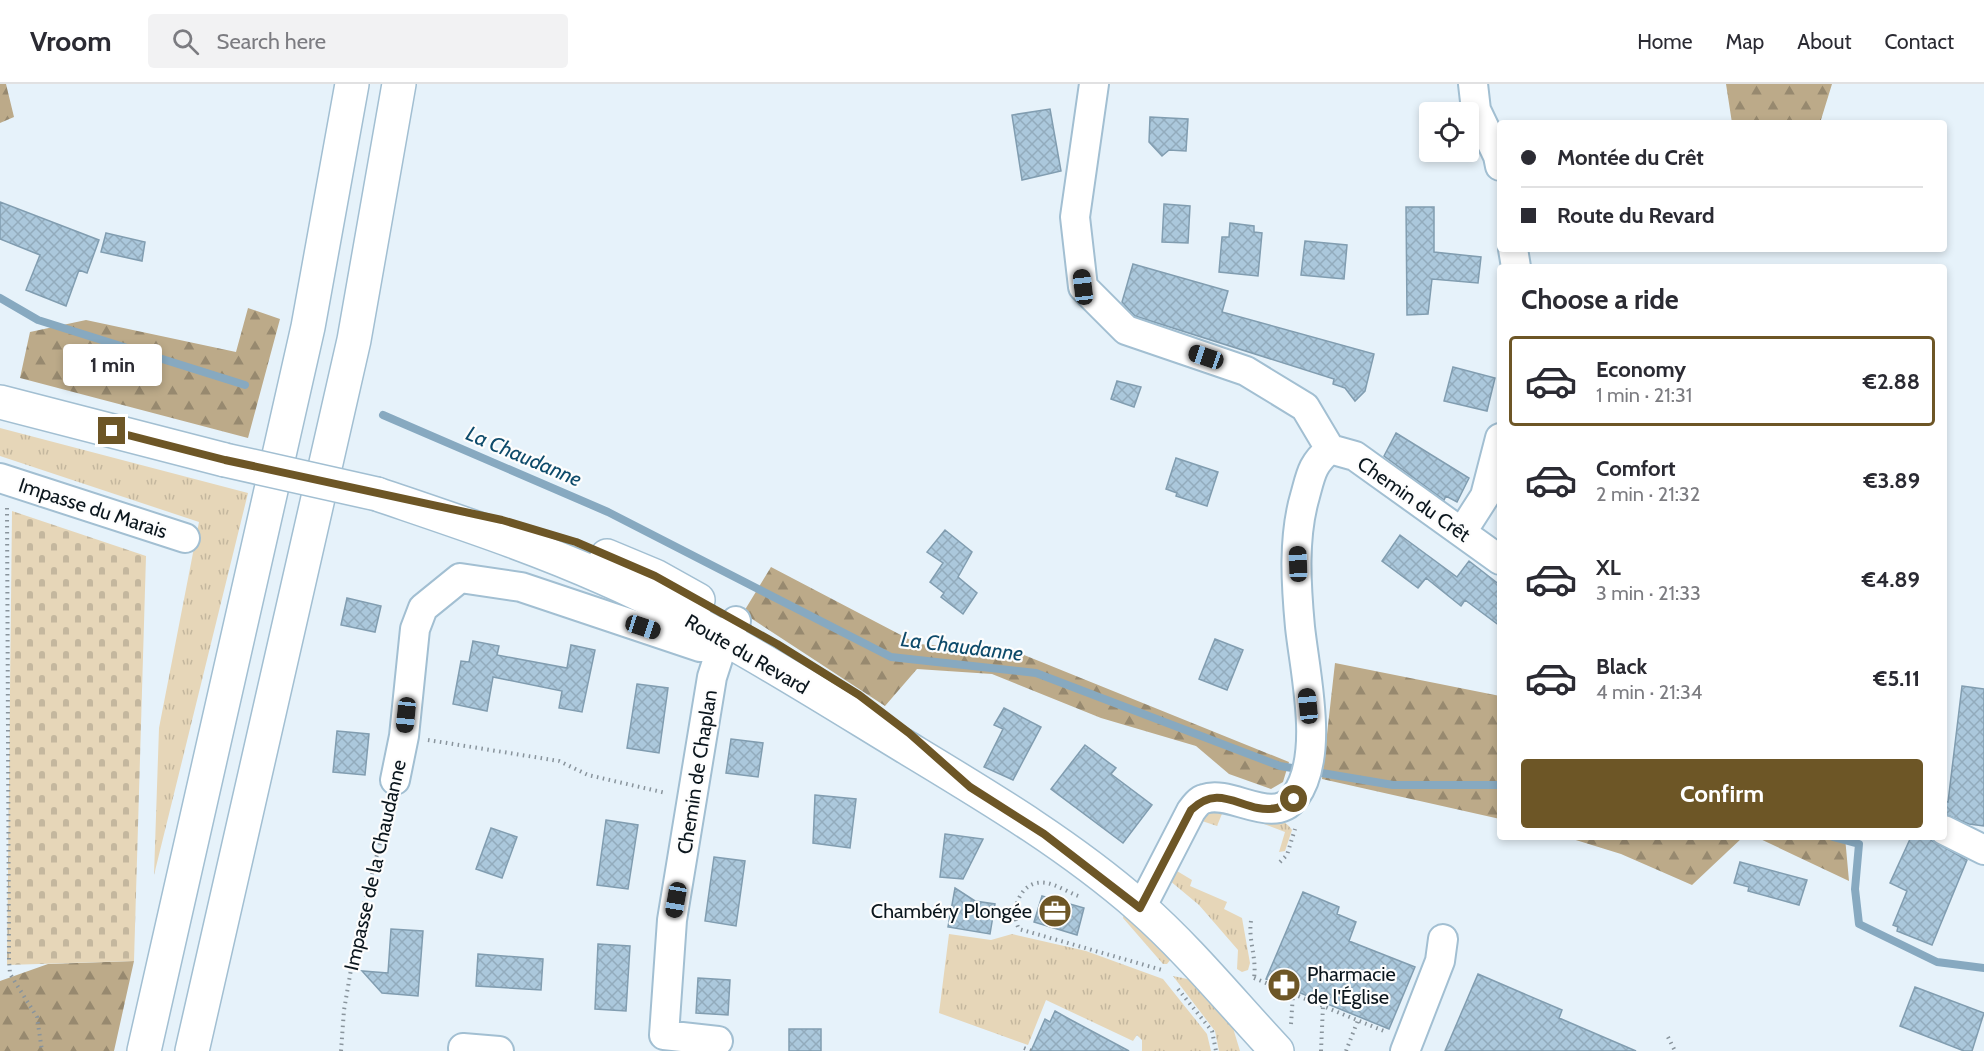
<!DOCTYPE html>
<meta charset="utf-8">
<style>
body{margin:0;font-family:Cabin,sans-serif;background:#f2f2f3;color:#2b2b33;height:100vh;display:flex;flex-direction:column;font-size:22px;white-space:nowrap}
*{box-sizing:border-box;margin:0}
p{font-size:20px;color:#7c7c81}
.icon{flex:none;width:33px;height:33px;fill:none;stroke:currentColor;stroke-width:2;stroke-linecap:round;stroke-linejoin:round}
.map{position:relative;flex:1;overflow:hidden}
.panel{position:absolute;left:1497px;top:180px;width:450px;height:576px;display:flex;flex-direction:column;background:#fff;border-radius:6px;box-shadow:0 3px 9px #0003}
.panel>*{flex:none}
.hud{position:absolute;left:1497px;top:36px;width:450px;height:132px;border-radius:6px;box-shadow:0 3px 9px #0003;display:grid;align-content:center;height:132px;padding:0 24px;background:#fff}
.controls{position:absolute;left:1419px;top:18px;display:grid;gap:12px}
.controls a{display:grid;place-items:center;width:60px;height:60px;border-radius:6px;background:#fff;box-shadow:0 3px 9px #0003;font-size:30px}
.end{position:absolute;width:27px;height:27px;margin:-14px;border:8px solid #6d5626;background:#fff;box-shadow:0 0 0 3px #fff}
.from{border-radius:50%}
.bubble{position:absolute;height:42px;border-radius:6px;background:#fff;box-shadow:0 3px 9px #0003;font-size:20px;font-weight:700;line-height:42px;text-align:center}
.car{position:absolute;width:18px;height:36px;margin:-18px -9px;border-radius:8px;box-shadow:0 0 4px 2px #0007;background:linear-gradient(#222 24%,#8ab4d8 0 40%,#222 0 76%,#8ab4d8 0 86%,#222 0)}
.hud b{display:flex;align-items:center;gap:21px;height:57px;font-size:22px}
.hud b+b{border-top:2px solid #e1e1e2}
.hud i{width:15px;height:15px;background:#2b2b33}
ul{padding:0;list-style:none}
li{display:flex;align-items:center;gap:18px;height:90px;margin:0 12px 9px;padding:0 12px;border:3px solid transparent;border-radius:6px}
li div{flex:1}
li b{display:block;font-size:22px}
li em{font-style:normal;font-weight:700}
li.on{border-color:#6d5626}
li>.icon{width:54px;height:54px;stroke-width:1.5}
h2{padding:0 24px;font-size:27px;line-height:72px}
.primary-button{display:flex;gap:12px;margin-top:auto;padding:12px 24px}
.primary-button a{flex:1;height:69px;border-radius:6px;background:#6d5626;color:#fff;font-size:24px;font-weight:700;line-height:69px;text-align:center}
header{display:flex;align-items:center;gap:36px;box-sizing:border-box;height:84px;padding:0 30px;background:#fff;border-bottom:2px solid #e1e1e2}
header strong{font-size:28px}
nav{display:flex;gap:33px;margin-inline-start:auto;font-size:21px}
.search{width:420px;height:54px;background:#f2f2f3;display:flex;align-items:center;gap:15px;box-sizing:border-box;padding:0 21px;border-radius:6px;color:#7c7c81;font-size:22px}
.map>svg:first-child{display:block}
.grass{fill:url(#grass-tufts)}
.forest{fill:url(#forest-firs)}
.cemetery{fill:url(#cemetery-stones)}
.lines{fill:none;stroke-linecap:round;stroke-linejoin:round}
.stream{stroke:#87a9c0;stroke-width:8}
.building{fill:url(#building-cross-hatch);stroke:#819db0;stroke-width:1.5}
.minor-casing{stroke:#a2bfd2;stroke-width:32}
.major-casing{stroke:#a2bfd2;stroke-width:36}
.highway-casing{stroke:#a2bfd2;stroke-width:36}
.path{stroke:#89949c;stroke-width:4;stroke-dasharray:1.5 4.5;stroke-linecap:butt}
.minor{stroke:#fff;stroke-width:28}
.major{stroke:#fff;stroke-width:33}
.highway{stroke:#fff;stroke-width:33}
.major-bridge-casing{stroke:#a2bfd2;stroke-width:36;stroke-linecap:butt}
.major-bridge{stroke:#fff;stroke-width:33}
.route{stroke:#6d5626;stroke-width:8}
.labels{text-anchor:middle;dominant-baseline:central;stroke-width:4.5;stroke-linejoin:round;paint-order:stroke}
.street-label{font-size:20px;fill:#0b161d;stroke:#fdfdfd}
.poi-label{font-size:20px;fill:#0b161d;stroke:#fdfdfd;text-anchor:end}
.water-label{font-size:21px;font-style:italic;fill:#0d4a6a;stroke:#fdfdfd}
</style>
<header>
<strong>Vroom</strong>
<div class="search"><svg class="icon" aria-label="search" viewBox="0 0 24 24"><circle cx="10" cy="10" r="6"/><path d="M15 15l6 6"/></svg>Search here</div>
<nav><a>Home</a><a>Map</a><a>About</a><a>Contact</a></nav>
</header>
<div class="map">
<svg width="1984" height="967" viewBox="0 0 1984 967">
<defs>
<pattern id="grass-tufts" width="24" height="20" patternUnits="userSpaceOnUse" patternTransform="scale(1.5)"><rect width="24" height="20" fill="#e6d6b8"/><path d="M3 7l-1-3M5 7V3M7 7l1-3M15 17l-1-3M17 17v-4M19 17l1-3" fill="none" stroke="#c4b79e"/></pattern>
<pattern id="forest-firs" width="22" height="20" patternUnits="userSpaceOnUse" patternTransform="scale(1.5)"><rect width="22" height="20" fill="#bcaa89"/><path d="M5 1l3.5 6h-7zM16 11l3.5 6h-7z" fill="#97896f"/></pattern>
<pattern id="cemetery-stones" width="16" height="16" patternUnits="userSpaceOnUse" patternTransform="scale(1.5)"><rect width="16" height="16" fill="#e6d6b8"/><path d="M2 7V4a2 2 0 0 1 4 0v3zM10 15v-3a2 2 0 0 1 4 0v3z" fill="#c4b79e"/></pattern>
<pattern id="building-cross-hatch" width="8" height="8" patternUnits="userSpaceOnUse" patternTransform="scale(1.5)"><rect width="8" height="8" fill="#abc8dc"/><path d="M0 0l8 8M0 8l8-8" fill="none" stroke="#92abbc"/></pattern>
</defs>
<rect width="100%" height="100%" fill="#e6f2fa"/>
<!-- grass -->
<path class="grass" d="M0,344l248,65 -94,382 5,-147 40,-206 -199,-66z
M1224,719c20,6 58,11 68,27l-7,21 -6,1 6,-20 -61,-23 -7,17 -18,-6 -22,51 15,9 -2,6 37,16 -3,7 18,9 8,45 -2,7 -6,2 -5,-3 1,-19 -39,-45 -30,-25 27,-63 11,-10z
M1125,825l46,50 -4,5h-4l-40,-46z
M949,850l42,6 21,-6 74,17 77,28 44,55 4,17h-69v-11l-5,-5 -4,6 -87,-41 -18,45 -89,-32z
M1173,892l24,5 33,37 10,33h-21l-4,-20z"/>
<!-- forest -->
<path class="forest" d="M0,0h6l8,33 -14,6z
M1726,0h106l-12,39h-88z
M248,224l32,11 -32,119 -228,-60 10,-46 56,-12 150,32z
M771,483l147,77 96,7 275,111 -6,20 -12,7 -42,-15 -33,-28 -95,-28 -109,-44 -75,-5 -32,37 -142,-93z
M1335,579l165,33v123l-178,-40z
M1566,753h177l-51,48 -71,-31z
M1756,753h89l4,44z
M134,877l-20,90h-114v-70l48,-17z"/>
<!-- cemetery -->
<path class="cemetery" d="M12,427l134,45 -12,405 -127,4z"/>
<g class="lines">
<!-- stream -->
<path class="stream" d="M0,214l38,22 207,65
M383,331l225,97 283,145 145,16 244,93 113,19h107
M1833,753l26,7 -4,45 4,35 78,38 47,6"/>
</g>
<!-- building -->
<path class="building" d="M1050,25l11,62 -39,9 -10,-65z
M1150,33l38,2 -2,32 -17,-1 -7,6 -13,-14z
M0,118l99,38 -12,33 -8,-3 -13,36 -40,-16 14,-35 -40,-16z
M1164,120l26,2 -2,37 -26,-1z
M1406,123h28v45l47,5 -3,26 -46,-4 -4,35 -21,1z
M1230,139l24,3v6l8,1 -4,43 -39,-4 3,-35h7z
M106,149l39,9 -3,19 -41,-9z
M1305,157l42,4 -3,34 -43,-4z
M1133,180l95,27 -6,21 152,42 -9,37 -10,10 -10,-13 -12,-4 1,-5 -199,-63 -13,-14z
M1453,283l42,11 -8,33 -43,-10z
M1117,297l24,6 -7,20 -23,-8z
M1396,349l73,45 -12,24 -11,-6 -2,4 -60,-44z
M1176,374l42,14 -11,34 -31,-10 1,-3 -11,-4z
M945,446l27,22 -14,25 19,16 -14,21 -22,-17 3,-4 -14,-11 13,-19 -16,-11z
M1400,451l57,42 12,-16 31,24v41l-35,-26 -4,6 -35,-28 -8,10 -36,-27z
M347,514l34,8 -6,26 -34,-7z
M1215,555l28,11 -16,40 -28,-11z
M473,557l26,5 -2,9 70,13 4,-23 24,5 -13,62 -23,-4 3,-17 -69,-14 -6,34 -34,-7 8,-43 8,1z
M637,600l31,4 -9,65 -32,-5z
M1962,602l22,3v137l-15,-2 -25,-10v-13l4,1z
M1004,624l37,19 -28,53 -29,-13 19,-38 -9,-4z
M337,647l32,3 -4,41 -32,-3z
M731,655l32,4 -5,34 -32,-4z
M1085,661l31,23 -5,6 41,31 -29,38 -72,-54z
M815,711l41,4 -6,49 -37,-5z
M606,736l32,5 -10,64 -31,-4z
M491,744l26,9 -15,41 -26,-9z
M945,750l38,5 -20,40 -23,-2z
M1911,753h15l41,23 -35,85 -35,-14 1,-4 -5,-2 14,-34 -17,-8z
M714,773l31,4 -9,65 -31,-5z
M1740,778l67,18 -8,25 -51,-14 1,-4 -15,-4z
M955,804l20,13 20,3 -5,30 -42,-7z
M1303,808l36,15 -2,7 19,8 -7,19 66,26 -26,62 -123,-50z
M1042,812l42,12 -7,27 -43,-13z
M391,845l32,2 -5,65 -36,-3 -20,-22 26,2z
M598,860l32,2 -4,65 -31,-2z
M478,870l65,5 -2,31 -65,-4z
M1478,890l84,36 -3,8 77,33h-191z
M698,894l32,2 -2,35 -32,-2z
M1915,903l69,26 -12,38h-8l-64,-25z
M1055,927l16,9 58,31h-98l14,-32 5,3z
M789,945h32v22h-32z"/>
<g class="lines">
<!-- minor casing -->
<g class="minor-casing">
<path id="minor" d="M1094,0l-19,133 8,70 43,43 120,41 59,36 25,42 25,7 145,104
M1473,0l3,26 22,46 2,10
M1513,165l3,18
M0,394l185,60
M1462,448l23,-36 15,-58
M395,696l9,-44 11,-107 8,-21 37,-30 61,9 179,60 24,-7
M1944,746l40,20
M1141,824l50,-97c3,-4 8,-11 13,-12 27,-10 69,28 91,-2 30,-41 10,-123 5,-170 -4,-43 -7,-90 5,-131 6,-22 7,-32 25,-47
M664,951l8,-115 40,-243 12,-37 12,-19
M664,951l54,6
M463,964l36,3
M1405,967l35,-90 3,-22"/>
</g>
<!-- major casing -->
<g class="major-casing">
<path id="major" d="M0,318l225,58
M377,410c76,26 153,51 227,84 105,46 203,109 300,168 81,49 164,98 236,161 49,43 92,96 137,144
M607,472l48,20 43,24"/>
</g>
<!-- highway casing -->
<g class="highway-casing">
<path id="highway" d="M144,967l164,-724 44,-243
M192,967l162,-711 45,-256"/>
</g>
<!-- path -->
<path class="path" d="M7,424l2,452 1,14 27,43 5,34
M428,656l131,21 29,14 78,18
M1280,778l7,-7 8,-26
M1078,812c-10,-4 -21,-11 -31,-13 -26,-5 -38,27 -28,46l143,41
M1251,837c-3,19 6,37 3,57
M1254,894l130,53
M1178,905l34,42 4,20
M1291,940l2,-30
M1668,953l7,14
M1024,964l8,3
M341,967l3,-41 15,-87 31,-118
M1321,967l2,-45
M1346,967l12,-31"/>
<!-- minor -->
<use href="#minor" class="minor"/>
<!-- major -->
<use href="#major" class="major"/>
<!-- highway -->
<use href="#highway" class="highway"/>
<!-- major-bridge casing -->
<g class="major-bridge-casing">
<path id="major-bridge" d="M225,376l152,34"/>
</g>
<!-- major-bridge -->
<use href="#major-bridge" class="major-bridge"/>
</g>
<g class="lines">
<!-- route -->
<path class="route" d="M112,347l113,29 277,60 74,22 79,34 122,68 82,51 50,38 61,54 74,47 96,74 51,-98c31,-30 52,5 86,-2 6,-2 12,-6 17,-9"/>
</g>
<!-- icons -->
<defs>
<g id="office-disc" transform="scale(1.725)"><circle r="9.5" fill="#6d5626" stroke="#fdfdfd"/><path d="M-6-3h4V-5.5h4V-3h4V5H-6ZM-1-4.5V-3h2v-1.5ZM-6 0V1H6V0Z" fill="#fff"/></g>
<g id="pharmacy-disc" transform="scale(1.725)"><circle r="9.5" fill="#6d5626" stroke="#fdfdfd"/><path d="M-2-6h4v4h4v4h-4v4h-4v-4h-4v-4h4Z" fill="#fff"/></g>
</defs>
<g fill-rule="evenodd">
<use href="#office-disc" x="1055" y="827"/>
<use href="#pharmacy-disc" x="1284" y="901"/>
</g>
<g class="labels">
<!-- street labels -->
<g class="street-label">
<text transform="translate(1414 415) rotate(35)">Chemin du Crêt</text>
<text transform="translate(93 424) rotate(18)">Impasse du Marais</text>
<text transform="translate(747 570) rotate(30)">Route du Revard</text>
<text transform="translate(697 688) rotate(-81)">Chemin de Chaplan</text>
<text transform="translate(375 781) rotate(-77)">Impasse de la Chaudanne</text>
</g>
<!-- poi labels -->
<g class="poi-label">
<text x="1032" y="827">Chambéry Plongée</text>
<text x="1307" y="890" text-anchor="start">Pharmacie<tspan x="1307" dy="23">de l'Église</tspan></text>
</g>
<!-- water labels -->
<g class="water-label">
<text transform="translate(524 372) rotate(23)">La Chaudanne</text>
<text transform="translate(962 562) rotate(7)">La Chaudanne</text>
</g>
</g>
</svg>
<div class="controls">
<a><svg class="icon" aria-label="locate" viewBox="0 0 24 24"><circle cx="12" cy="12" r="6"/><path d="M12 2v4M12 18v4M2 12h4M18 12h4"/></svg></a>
</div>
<i class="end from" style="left:1294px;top:715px"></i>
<i class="end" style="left:112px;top:347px"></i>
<div class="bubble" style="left:63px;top:260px;width:99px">1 min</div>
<i class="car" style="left:1083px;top:203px;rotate:353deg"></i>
<i class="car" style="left:1206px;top:273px;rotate:289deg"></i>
<i class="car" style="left:1298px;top:480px;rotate:358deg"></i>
<i class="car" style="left:643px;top:543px;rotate:108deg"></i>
<i class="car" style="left:1308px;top:622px;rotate:354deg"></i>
<i class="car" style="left:406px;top:631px;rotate:186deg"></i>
<i class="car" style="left:676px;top:816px;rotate:190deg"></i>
<div class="hud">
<b><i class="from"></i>Montée du Crêt</b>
<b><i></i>Route du Revard</b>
</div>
<section class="panel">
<h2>Choose a ride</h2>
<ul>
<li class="on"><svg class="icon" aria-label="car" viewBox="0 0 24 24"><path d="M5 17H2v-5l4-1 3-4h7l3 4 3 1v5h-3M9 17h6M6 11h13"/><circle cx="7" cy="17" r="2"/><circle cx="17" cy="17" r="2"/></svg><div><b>Economy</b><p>1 min · 21:31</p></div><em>€2.88</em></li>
<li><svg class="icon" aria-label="car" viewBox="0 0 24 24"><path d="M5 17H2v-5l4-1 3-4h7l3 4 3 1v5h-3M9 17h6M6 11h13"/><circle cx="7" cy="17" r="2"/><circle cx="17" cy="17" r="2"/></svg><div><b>Comfort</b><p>2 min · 21:32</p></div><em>€3.89</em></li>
<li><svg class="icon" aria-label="car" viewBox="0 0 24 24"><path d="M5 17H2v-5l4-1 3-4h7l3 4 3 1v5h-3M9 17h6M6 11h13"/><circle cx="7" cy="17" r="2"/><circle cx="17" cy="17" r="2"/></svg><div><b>XL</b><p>3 min · 21:33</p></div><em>€4.89</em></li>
<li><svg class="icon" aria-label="car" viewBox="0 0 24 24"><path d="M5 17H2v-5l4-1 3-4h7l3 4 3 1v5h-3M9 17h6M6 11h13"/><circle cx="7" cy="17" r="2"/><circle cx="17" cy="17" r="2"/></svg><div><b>Black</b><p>4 min · 21:34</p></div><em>€5.11</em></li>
</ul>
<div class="primary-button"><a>Confirm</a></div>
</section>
</div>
